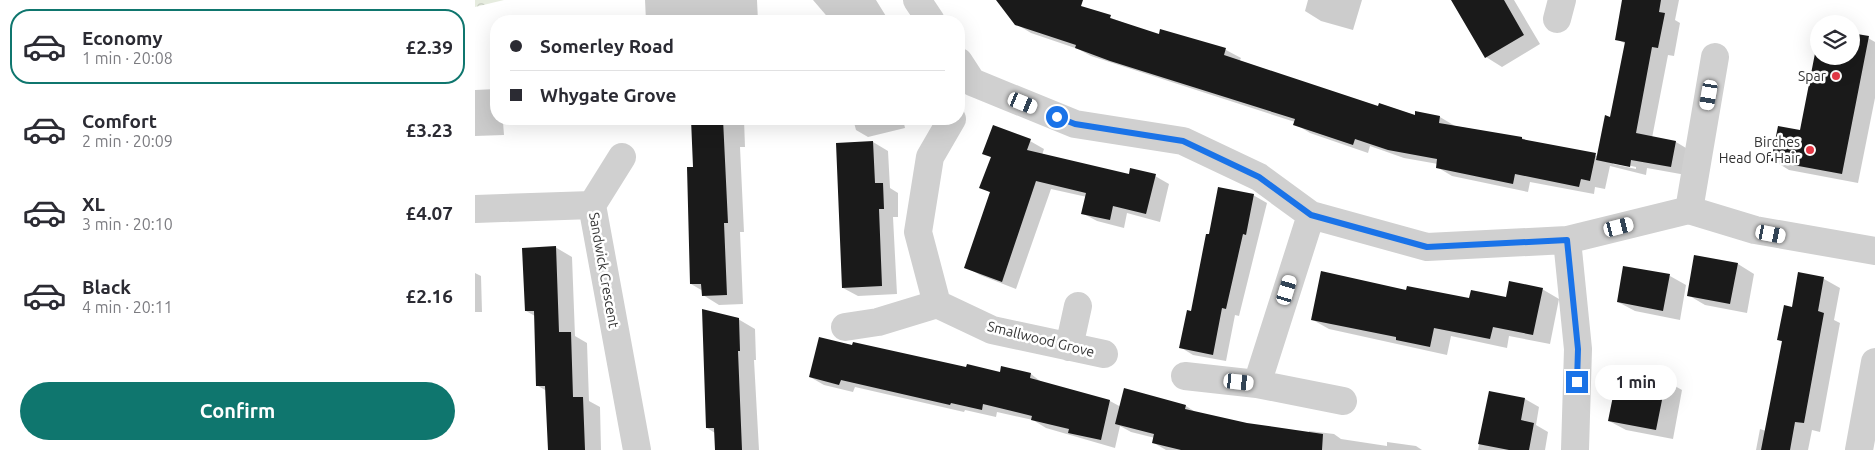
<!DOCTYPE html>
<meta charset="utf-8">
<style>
body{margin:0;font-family:Ubuntu,sans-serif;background:#f7f7f7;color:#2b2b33;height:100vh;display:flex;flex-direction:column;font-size:19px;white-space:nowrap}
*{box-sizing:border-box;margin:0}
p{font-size:16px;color:#7c7c81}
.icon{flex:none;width:28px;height:28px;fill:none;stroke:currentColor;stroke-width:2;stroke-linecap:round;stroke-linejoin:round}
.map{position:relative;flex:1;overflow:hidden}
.panel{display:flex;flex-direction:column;background:#fff;width:475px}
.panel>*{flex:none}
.top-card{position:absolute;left:15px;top:15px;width:475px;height:110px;border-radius:20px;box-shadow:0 5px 20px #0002;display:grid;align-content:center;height:110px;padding:0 20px;background:#fff}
.controls{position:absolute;left:1335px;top:15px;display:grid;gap:10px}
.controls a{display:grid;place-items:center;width:50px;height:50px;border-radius:50%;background:#fff;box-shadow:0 5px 20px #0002;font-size:25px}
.end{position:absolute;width:22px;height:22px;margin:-11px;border:6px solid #1a73e8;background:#fff;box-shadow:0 0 0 2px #fff}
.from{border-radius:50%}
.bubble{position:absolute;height:35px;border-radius:18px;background:#fff;box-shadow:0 5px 20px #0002;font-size:16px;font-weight:600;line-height:35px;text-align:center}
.car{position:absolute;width:15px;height:30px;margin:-15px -8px;border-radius:6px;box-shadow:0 0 4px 1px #0007;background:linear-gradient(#fff 24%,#345 0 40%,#fff 0 76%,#345 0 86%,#fff 0)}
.top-card b{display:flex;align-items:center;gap:18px;height:48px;font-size:19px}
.top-card b+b{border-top:1px solid #e1e1e2}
.top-card i{width:12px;height:12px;background:#2b2b33}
ul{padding:9px 0 0;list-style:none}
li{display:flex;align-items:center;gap:15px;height:75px;margin:0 10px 8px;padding:0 10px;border:2px solid transparent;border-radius:20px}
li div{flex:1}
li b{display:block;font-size:19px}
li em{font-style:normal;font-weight:600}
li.active{border-color:#0f766e}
li>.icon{width:45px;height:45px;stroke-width:1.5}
.button{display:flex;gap:10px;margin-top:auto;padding:10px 20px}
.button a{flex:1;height:58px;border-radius:30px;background:#0f766e;color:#fff;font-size:20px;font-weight:600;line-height:58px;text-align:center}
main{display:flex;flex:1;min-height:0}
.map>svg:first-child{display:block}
.forest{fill:url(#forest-crowns)}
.shadow{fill:#0003;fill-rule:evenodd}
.building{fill:#1a1a1a}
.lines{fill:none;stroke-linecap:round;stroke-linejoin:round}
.minor{stroke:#d0d0d0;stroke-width:28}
.route{stroke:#1a73e8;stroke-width:6}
.poi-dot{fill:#e63946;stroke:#fff;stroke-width:2}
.labels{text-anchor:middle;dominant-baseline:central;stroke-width:5;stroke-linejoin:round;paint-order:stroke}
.poi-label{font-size:14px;fill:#333;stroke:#fff;text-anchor:end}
.street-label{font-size:14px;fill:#333;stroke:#fff}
</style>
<main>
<section class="panel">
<ul>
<li class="active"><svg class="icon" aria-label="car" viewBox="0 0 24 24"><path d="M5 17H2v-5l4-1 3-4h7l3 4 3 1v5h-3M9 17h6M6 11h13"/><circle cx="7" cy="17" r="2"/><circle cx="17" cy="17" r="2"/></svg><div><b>Economy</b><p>1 min · 20:08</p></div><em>£2.39</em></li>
<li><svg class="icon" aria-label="car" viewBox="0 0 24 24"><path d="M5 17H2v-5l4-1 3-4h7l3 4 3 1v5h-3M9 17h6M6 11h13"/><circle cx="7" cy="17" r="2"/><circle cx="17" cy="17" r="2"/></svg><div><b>Comfort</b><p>2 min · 20:09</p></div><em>£3.23</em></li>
<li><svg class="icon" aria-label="car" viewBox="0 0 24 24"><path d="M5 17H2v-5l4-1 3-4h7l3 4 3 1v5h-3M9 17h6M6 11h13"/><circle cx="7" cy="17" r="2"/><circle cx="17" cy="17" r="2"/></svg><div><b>XL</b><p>3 min · 20:10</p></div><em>£4.07</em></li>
<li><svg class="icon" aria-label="car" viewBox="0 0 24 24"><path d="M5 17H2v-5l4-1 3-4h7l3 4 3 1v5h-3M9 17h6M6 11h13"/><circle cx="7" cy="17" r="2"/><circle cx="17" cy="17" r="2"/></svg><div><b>Black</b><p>4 min · 20:11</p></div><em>£2.16</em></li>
</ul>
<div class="button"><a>Confirm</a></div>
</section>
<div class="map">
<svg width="1400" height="450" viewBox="0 0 1400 450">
<defs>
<pattern id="forest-crowns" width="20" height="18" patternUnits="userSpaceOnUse" patternTransform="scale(1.25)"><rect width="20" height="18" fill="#e6ecdf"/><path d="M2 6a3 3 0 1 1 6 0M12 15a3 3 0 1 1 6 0" fill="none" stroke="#c6cbc0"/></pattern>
</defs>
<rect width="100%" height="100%" fill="#fff"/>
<!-- forest -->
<path class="forest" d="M0,0h29l-29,7z"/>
<!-- shadow -->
<path class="shadow" d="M170,0h112l1,21h-112z
M338,0h63l13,21h-58z
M524,0h64l96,36 2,-6 65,20 15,8 -2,4 140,46 37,8 24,1 15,9 67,12 6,3 70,15 13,-38 15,-74 -9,-5 7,-39h55l-4,20 5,3 -6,33 -6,-1 -16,83 24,4 15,9 -5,24 -39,-7 -1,7 -36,-9 -5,23 -10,-2 -1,7 -64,-12 -2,10 -76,-16 -15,-9 1,-3 -34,-6 -34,-12 -2,7 -58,-20 -15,-9v-2l-204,-66 -13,-7 -47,-16 -15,-9zM1138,162l23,5v2l-23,-5z
M833,0h54l-9,30 -32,-9 -16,-10z
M993,0h46l26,44 -38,23 -16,-10z
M1393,38l7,4v56l-17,85 -69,-13 -16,-10 28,-28 18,-76h32z
M21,89v30h74l-67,3 1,13 -29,1v-46z
M217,119h52l1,28h-5l4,85h-4l3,72 -24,1 -16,-10v-4l-12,-7 3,-116z
M378,119h50l2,9 -37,9 -12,-7z
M555,141l14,8 -2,6 88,21h25l14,8 -9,38 -33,-9 -3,15 -27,-7 -15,-8 5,-16 -36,-8 -35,100 -36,-14 -14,-8 25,-74 -10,-6 11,-29 -8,-5z
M398,142l15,9 2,37 8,5v24h-5l4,77 -39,2 -15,-8z
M778,195l14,8 -28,113 -4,-1 -9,46 -33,-6 -13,-8 12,-34 18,-77z
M80,247l17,10 3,79 12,7 2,58 11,6 1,43h-52l-2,-59 -9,-5 -3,-70 -9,-5z
M1263,264l16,10 -7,39 -42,-8 -17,-10z
M0,273l6,3 1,36h-7z
M1324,274l25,5 16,9 -6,32 6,3 -20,109 -8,-2 -4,20h-52l4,-21 6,2 17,-89 -4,-2 14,-32z
M1195,276l16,9 -6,35 -45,-9 -17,-9z
M1067,289l17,10 -9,45 -41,-8 -2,12 -56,-12 -4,19 -118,-26 -16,-9 94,-29 63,9 37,-2z
M263,319l17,10 1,31h-2l5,90h-43l-1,-17 -8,-5z
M492,368l34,5 30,1 13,10 66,17 11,6 65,-1 11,7 50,12 62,9v-3l25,3 7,5 46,7v-4l29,4 6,4h-256l-12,-7 1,-5 -24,-6 -11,-6 -5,22 -69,-20 -13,-8 -36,-8 -1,5 -31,-7 -1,2 -109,-25 -2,5 -29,-7 -14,-8z
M1191,381l16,9 -9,49 -47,-9 -17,-9z
M1015,392l35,7 14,8 -3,18 12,7 -3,18h-67z"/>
<!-- building -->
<path class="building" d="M521,0h87l-2,6 30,9 -1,3 49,16 1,-5 66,19 -2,7 154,51 1,-3 36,12v-4l25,5 -1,7 83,14v2l74,14 -6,28 -9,-2 -2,8 -64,-13 -2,10 -77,-16 1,-9 -49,-9 -33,-11 -2,6 -60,-20 2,-6 -185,-58 -35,-13 1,-3 -61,-20z
M976,0h53l20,35 -39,23z
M1147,0h39l-2,12 6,1 -7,35 -6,-1 -16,86 40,8 -5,26 -40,-7 -1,7 -34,-7 9,-45 5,2 15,-75 -10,-2z
M1344,33v23h32v-23l18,3 -27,138 -71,-13 7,-35 22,4z
M216,119h32l5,104h-4l3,72 -25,1 -1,-12h-11l-3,-117h6z
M518,125l38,14 -4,11 102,24 1,-6 26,6 -10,40 -33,-8 -3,14 -29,-6 5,-21 -50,-12 -34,101 -38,-14 26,-76 -11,-4 12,-31 -9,-3z
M398,141l2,42h8l1,26h-5l3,77 -40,2 -6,-145z
M743,187l36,7 -8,41 -3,-1 -17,75 -4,-1 -9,47 -34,-7 8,-38 4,1 15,-77h3z
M81,246l3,86h12l2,65h10l2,53h-37l-3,-64h-9l-2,-75h-9l-3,-63z
M1219,255l44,8 -8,41 -43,-8z
M1148,266l47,8 -7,37 -46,-9z
M846,271l85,19 1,-4 62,12 2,-8 35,7 3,-16 34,7 -10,47 -40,-8 -3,12 -56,-11 -4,19 -34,-7v-3l-85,-17z
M1323,272l26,5 -6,34 6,2 -20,110 -9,-1 -5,28h-29l21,-109 -5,-1 7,-35 8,2z
M227,309l37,9 1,33h-2l4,99h-27l-1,-22h-8z
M344,337l33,8 1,-3 113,25 1,-3 33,8 1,-6 30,7 -1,5 80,22 -9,40 -33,-7 1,-4 -38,-9 1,-4 -49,-12 -1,6 -31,-7 -1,2 -109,-25 -2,5 -30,-8z
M1143,371l48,9 -10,50 -48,-9z
M649,388l62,17 -1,4 62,14 76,11 -1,16h-141l-29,-7 2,-9 -39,-10z
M1014,391l36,7 -4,22 13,3 -5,27h-20l-31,-6z"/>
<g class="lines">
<!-- minor -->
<path class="minor" d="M442,0l14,21
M1082,19l5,-19
M484,62l13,20 103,42 108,17 76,36 52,38 116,32 140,-7 122,-30 66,20 120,21
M477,119l-22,38 -12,75 19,72 55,26 112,24
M117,205l30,-48
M0,209l117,-4 45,245
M1214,210l26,-153
M1092,240l11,109 -3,101
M370,327l33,-5 59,-18
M594,347l9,-41
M710,376l72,8 86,17
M782,384l54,-169
M1384,450l16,-88"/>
</g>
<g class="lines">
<!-- route -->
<path class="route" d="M582,117l18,7 108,17 76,36 52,38 116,32 140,-7 11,109 -1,33"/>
</g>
<!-- markers -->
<g class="poi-dot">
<circle cx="1361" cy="76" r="5"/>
<circle cx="1335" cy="150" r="5"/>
</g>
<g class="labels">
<!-- poi labels -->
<g class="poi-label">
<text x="1351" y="76">Spar</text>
<text x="1325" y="142">Birches<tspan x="1325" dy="16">Head Of Hair</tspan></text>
</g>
<!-- street labels -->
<g class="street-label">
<text transform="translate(129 270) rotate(80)">Sandwick Crescent</text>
<text transform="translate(566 339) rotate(14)">Smallwood Grove</text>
</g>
</g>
</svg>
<div class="controls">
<a><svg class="icon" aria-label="layers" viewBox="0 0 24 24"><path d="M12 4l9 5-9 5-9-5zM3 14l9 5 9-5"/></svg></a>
</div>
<i class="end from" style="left:582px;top:117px"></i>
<i class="end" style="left:1102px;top:382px"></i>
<div class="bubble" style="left:1120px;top:365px;width:82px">1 min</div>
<i class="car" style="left:1234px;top:95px;rotate:190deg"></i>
<i class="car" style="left:548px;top:103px;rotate:112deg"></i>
<i class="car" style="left:1144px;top:227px;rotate:76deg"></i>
<i class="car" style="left:1296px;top:234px;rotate:101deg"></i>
<i class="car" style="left:812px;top:290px;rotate:17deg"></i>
<i class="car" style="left:764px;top:382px;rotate:96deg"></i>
<div class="top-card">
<b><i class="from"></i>Somerley Road</b>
<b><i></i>Whygate Grove</b>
</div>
</div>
</main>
